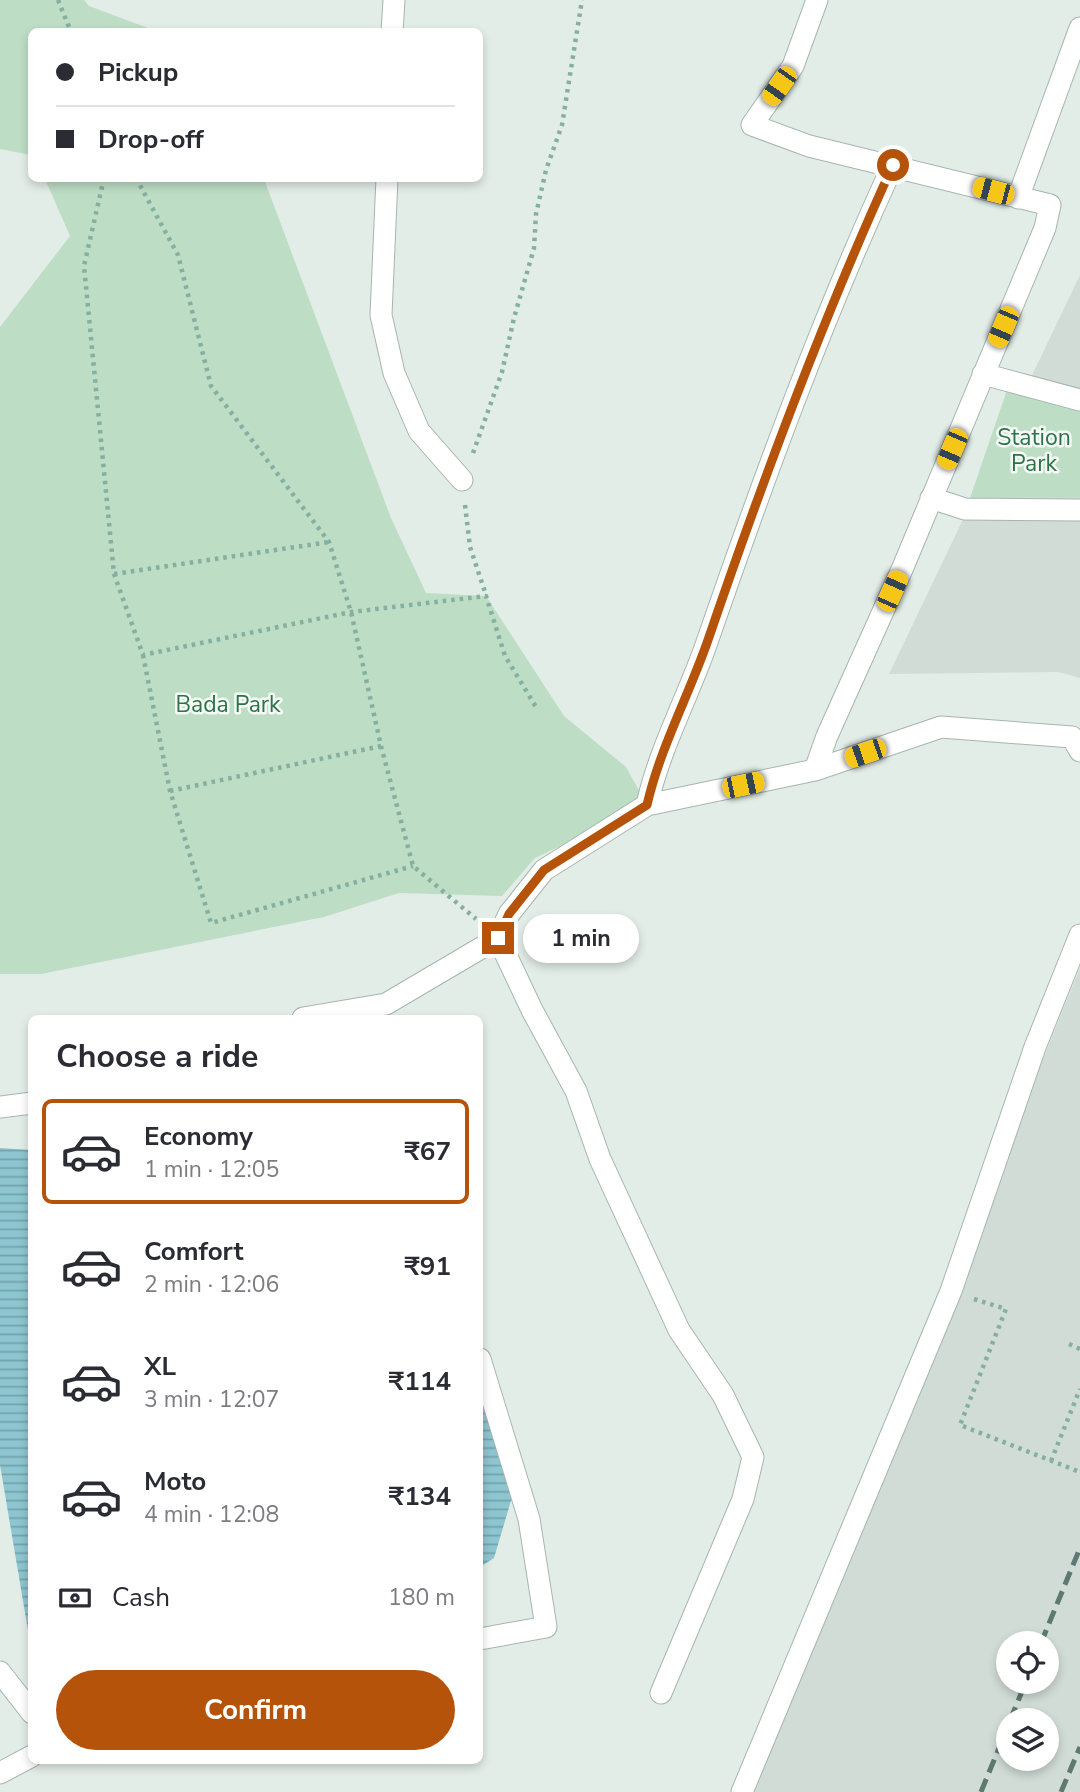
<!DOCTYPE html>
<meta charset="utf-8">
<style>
body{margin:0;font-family:"Nunito Sans",sans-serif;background:#f7f7f7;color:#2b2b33;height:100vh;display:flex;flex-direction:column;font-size:26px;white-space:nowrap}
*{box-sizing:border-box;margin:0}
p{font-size:23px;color:#7c7c81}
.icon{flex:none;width:38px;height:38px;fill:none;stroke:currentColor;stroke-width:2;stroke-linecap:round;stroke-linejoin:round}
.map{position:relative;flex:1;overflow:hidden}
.side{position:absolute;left:28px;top:1015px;width:455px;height:749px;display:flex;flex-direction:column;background:#fff;border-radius:10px;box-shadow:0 4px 10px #0003}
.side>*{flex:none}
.guide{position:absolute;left:28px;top:28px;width:455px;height:154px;border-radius:10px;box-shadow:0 4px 10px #0003;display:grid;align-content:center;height:154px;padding:0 28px;background:#fff}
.tools{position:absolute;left:996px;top:1631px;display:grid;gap:14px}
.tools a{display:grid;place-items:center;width:63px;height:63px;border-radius:50%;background:#fff;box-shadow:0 4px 10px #0003;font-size:35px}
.end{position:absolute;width:32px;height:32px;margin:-16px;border:9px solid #b45309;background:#fff;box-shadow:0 0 0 4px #fff}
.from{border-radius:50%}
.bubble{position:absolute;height:49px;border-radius:24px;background:#fff;box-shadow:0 4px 10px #0003;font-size:23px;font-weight:700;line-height:49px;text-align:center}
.car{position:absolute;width:21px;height:42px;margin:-21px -10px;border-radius:9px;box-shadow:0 0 5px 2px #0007;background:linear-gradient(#f5c518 24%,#345 0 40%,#f5c518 0 76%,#345 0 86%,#f5c518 0)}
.guide b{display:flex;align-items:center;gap:24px;height:66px;font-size:26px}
.guide b+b{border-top:2px solid #e1e1e2}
.guide i{width:18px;height:18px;background:#2b2b33}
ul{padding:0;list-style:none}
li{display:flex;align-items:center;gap:21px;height:105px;margin:0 14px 10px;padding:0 14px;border:4px solid transparent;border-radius:10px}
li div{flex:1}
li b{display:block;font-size:26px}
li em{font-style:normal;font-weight:700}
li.active{border-color:#b45309}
li>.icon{width:63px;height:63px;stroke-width:1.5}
h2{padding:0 28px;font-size:32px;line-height:84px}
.pay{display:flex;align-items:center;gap:18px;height:77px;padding:0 28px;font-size:26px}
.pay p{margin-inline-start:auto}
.button{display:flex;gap:14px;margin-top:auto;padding:14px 28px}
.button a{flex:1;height:80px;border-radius:42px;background:#b45309;color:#fff;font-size:28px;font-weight:700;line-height:80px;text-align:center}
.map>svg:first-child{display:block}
.built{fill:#d1dcd7;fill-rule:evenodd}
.green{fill:#bdddc5}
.water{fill:url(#water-rules)}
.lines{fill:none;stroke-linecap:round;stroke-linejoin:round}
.minor-casing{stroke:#a6b5af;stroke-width:23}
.path{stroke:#84afa1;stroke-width:4.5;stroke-dasharray:3.5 5;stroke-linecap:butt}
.minor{stroke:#fff;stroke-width:21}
.rail{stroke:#5e7971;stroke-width:5;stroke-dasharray:14 7;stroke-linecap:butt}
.route{stroke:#b45309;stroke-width:9}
.labels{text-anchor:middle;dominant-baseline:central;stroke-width:5;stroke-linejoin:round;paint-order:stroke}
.park-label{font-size:23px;fill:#2e7348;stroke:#f4f9f6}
</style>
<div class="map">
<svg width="1080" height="1792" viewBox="0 0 1080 1792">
<defs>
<pattern id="water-rules" width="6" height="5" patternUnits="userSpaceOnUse" patternTransform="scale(1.75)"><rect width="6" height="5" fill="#8dc6d0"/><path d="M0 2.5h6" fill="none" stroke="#73a2aa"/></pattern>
</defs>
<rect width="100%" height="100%" fill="#e3ede8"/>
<!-- built -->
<path class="built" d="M1080,275v403l-22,-6 -169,2z
M1080,968v824h-328l210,-534zM1008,1643h38v39h-38zM1008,1720h38v39h-38z"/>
<!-- green -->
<path class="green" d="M0,0h84l5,6 67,25 -124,1 -1,123 -31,-6z
M45,179h219l127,339 35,75 60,3 78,120 62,51 21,38 -112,53 -33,38 -103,-3 -75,24 -283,57h-41v-647l70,-91z
M1007,390l73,19v88l-110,1z"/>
<!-- water -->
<path class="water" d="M0,1148l31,2v498l-31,-183z
M480,1392l33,102 -19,64 -14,9z"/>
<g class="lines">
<!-- minor casing -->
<g class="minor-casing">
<path id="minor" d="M392,32l2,-32
M387,178l-6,137 13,58 25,58 43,49
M1018,198l62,-170
M983,374l97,26
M931,498l34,11 115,1
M815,770l12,-34 76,-169 142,-339 5,-23 -241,-59 -57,-21 41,-59 24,-66
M647,805c12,-55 40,-106 59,-160 56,-162 115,-324 187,-480
M498,938l34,72 44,81 24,68 79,171 44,65 30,62 -10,42 -82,194
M303,1018l83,-14 112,-66 11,-24 35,-44 103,-65 168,-35 126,-43 131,10 8,14
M0,1107l32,-4
M480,1359l49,160 17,108 -66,12
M0,1672l32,41
M0,1773l32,-17
M742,1792l209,-501 84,-244 45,-112"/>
</g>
<!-- path -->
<path class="path" d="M58,0l13,32
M104,178l-20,88 30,308 29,81 208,-43 135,-16 19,60 31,51
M136,178l42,77 33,131 118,156 22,70 30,134 32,120 63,53
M473,453l29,-81 12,-54 20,-70 2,-34 10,-44 16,-45 20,-125
M465,505l5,42 16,48
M114,574l215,-32
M143,655l27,136 41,132 202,-57
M170,791l211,-45
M974,1299l32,10 -46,116 120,47
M1069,1344l11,5
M1051,1461l29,-72"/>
<!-- minor -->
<use href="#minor" class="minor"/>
<!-- rail -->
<path class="rail" d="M1041,1643l39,-95
M1010,1720l16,-38
M981,1792l27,-66
M1061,1792l19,-45"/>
</g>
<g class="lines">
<!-- route -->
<path class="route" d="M498,938l11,-24 35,-44 103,-65c13,-57 42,-110 61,-165 55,-161 114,-320 185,-475"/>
</g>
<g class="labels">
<!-- park labels -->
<g class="park-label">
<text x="1034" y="437">Station<tspan x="1034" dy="26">Park</tspan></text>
<text x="228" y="704">Bada Park</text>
</g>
</g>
</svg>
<div class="tools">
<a><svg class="icon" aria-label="locate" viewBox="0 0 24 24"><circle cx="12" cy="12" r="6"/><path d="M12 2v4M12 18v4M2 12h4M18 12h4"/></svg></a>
<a><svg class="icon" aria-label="layers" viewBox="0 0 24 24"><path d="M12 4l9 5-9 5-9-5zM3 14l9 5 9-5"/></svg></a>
</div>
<i class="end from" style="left:893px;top:165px"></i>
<i class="end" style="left:498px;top:938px"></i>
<div class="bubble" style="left:523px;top:914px;width:116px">1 min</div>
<i class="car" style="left:779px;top:86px;rotate:215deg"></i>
<i class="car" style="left:993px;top:191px;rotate:285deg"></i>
<i class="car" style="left:1003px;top:327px;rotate:203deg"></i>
<i class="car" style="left:952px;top:449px;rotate:203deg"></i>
<i class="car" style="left:892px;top:591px;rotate:24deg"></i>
<i class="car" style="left:865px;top:753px;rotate:251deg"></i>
<i class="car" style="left:743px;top:785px;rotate:78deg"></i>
<div class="guide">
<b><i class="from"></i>Pickup</b>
<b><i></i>Drop-off</b>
</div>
<section class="side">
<h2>Choose a ride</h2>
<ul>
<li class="active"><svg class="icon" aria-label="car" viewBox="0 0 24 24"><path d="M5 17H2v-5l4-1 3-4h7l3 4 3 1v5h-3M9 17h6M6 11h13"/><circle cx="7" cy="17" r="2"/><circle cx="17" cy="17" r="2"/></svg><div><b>Economy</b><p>1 min · 12:05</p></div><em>₹67</em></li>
<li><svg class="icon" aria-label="car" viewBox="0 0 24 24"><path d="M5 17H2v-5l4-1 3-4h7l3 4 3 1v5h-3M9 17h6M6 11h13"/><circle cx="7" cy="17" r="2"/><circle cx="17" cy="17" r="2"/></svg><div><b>Comfort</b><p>2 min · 12:06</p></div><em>₹91</em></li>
<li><svg class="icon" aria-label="car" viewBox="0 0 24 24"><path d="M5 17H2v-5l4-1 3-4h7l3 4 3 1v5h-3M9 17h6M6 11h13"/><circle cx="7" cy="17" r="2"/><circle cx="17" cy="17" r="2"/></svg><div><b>XL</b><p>3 min · 12:07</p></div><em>₹114</em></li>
<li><svg class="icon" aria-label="car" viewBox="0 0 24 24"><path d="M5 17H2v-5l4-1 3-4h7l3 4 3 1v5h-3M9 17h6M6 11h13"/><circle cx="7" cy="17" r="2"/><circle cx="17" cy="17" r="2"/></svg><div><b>Moto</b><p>4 min · 12:08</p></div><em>₹134</em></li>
</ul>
<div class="pay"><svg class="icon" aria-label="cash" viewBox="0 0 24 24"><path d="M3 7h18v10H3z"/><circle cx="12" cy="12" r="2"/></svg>Cash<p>180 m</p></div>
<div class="button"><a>Confirm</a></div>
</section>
</div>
